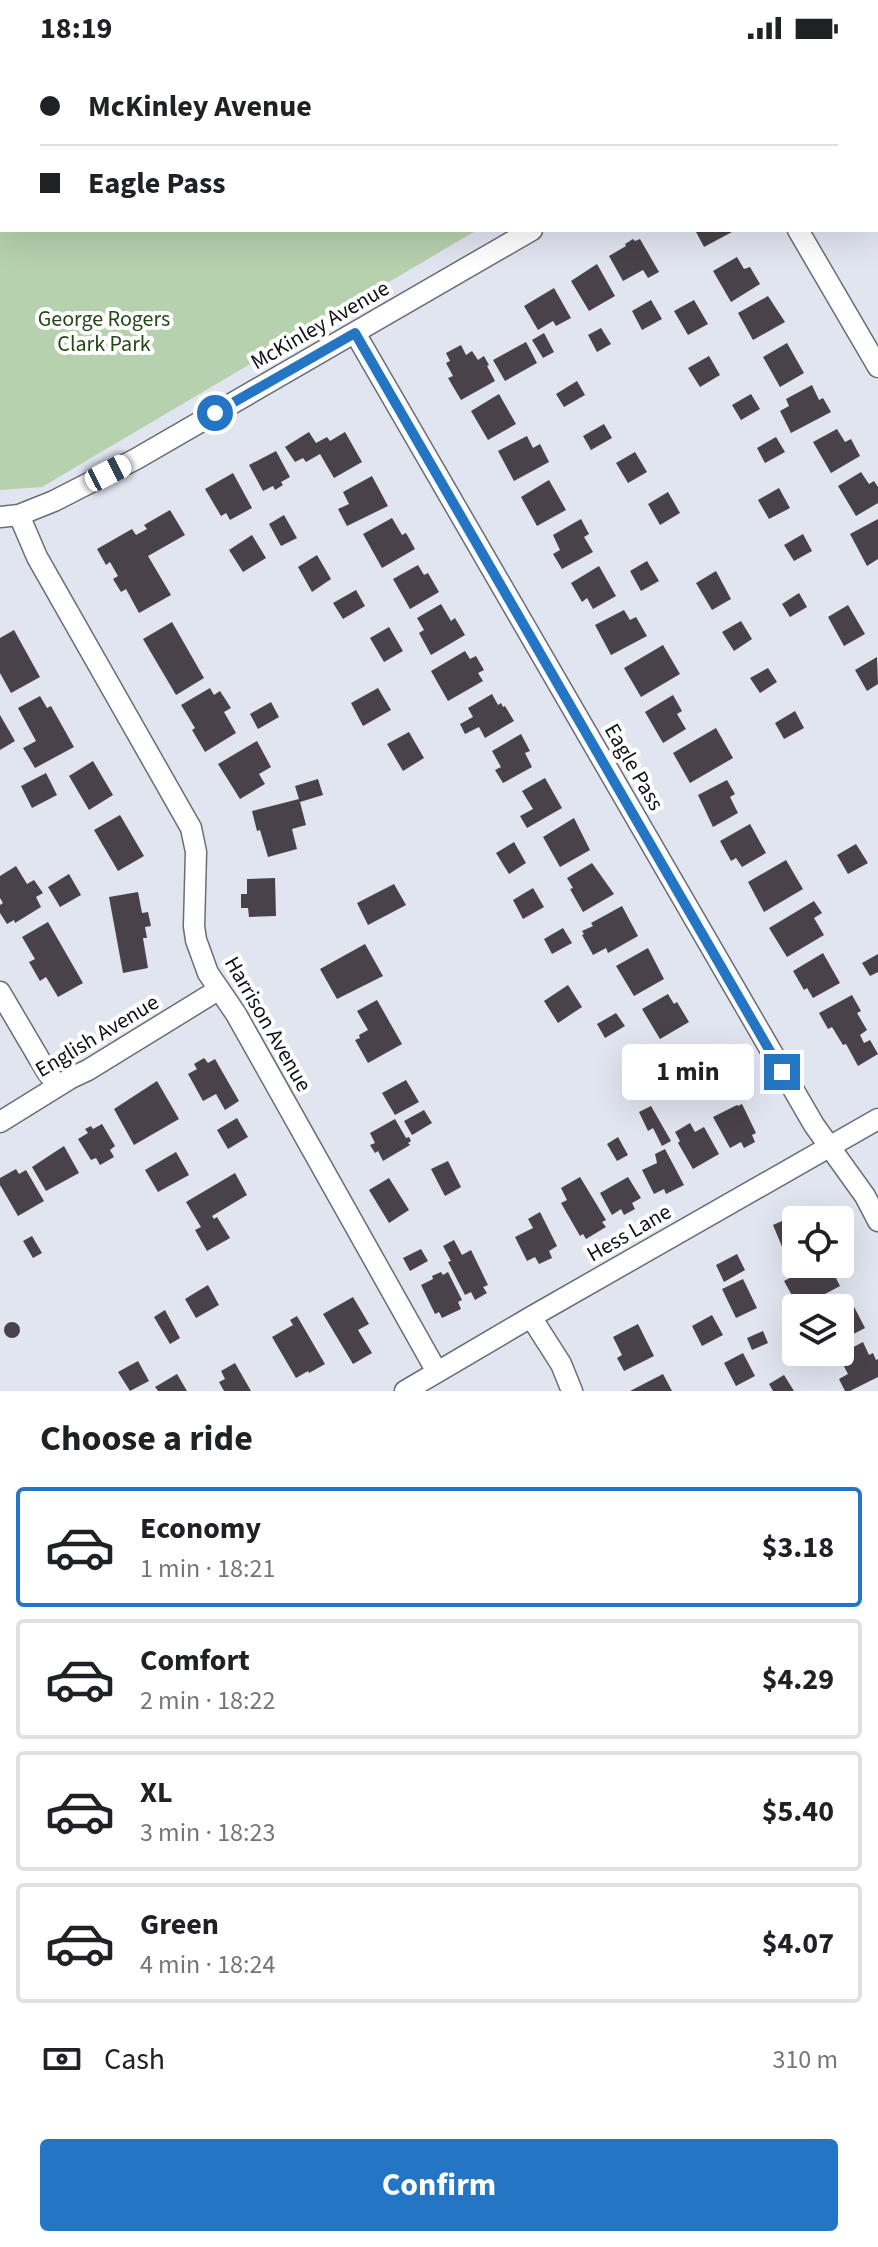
<!DOCTYPE html>
<meta charset="utf-8">
<style>
body{margin:0;font-family:"Source Sans 3",sans-serif;background:#f6f6f6;color:#202124;height:100vh;display:flex;flex-direction:column;font-size:30px;white-space:nowrap}
*{box-sizing:border-box;margin:0}
p{font-size:26px;color:#757577}
.icon{flex:none;width:44px;height:44px;fill:none;stroke:currentColor;stroke-width:2;stroke-linecap:round;stroke-linejoin:round}
.map{position:relative;height:1335px;overflow:hidden}
.panel{display:flex;flex-direction:column;background:#fff;flex:1}
.panel>*{flex:none}
.hud{position:absolute;left:0px;top:0px;width:878px;height:176px;box-shadow:0 8px 32px #0002;display:grid;align-content:center;height:176px;padding:0 40px;background:#fff}
.controls{position:absolute;left:782px;top:1150px;display:grid;gap:16px}
.controls a{display:grid;place-items:center;width:72px;height:72px;border-radius:8px;background:#fff;box-shadow:0 8px 32px #0002;font-size:40px}
.end{position:absolute;width:36px;height:36px;margin:-18px;border:10px solid #2476c5;background:#fff;box-shadow:0 0 0 4px #fff}
.from{border-radius:50%}
.bubble{position:absolute;height:56px;border-radius:8px;background:#fff;box-shadow:0 8px 32px #0002;font-size:26px;font-weight:700;line-height:56px;text-align:center}
.car{position:absolute;width:24px;height:48px;margin:-24px -12px;border-radius:10px;box-shadow:0 0 6px 2px #0007;background:linear-gradient(#fff 24%,#345 0 40%,#fff 0 76%,#345 0 86%,#fff 0)}
.hud b{display:flex;align-items:center;gap:28px;height:76px;font-size:30px}
.hud b+b{border-top:2px solid #e0e0e0}
.hud i{width:20px;height:20px;background:#202124}
ul{padding:0;list-style:none}
li{display:flex;align-items:center;gap:24px;height:120px;margin:0 16px 12px;padding:0 24px;border:4px solid #e0e0e0;border-radius:8px}
li div{flex:1}
li b{display:block;font-size:30px}
li em{font-style:normal;font-weight:700}
li.active{border-color:#2476c5}
li>.icon{width:72px;height:72px;stroke-width:1.5}
h2{padding:0 40px;font-size:36px;line-height:96px}
.pay{display:flex;align-items:center;gap:20px;height:88px;padding:0 40px;font-size:30px}
.pay p{margin-inline-start:auto}
.action{display:flex;gap:16px;margin-top:auto;padding:16px 40px}
.action a{flex:1;height:92px;border-radius:8px;background:#2476c5;color:#fff;font-size:32px;font-weight:700;line-height:92px;text-align:center}
.status{display:flex;justify-content:space-between;align-items:center;height:56px;padding:0 40px;background:#fff;direction:ltr}
.status svg{height:22px;fill:currentColor}
.map>svg:first-child{display:block}
.green{fill:#b6d1ae}
.building{fill:#49424a}
.lines{fill:none;stroke-linecap:round;stroke-linejoin:round}
.minor-casing{stroke:#696d77;stroke-width:23}
.minor{stroke:#fff;stroke-width:20}
.route{stroke:#2476c5;stroke-width:10}
.labels{text-anchor:middle;dominant-baseline:central;stroke-width:8;stroke-linejoin:round;paint-order:stroke}
.park-label{font-size:22px;fill:#234817;stroke:#fff}
.street-label{font-size:22px;fill:#101115;stroke:#fff}
</style>
<div class="status"><b>18:19</b><svg viewBox="0 0 49 12"><path d="M0 12V9h3v3zM5 12V6h3v6zM10 12V3h3v9zM15 12V0h3v12zM26 1h20v11H26zM47 4h2v5h-2z"/></svg></div>
<div class="map">
<svg width="878" height="1335" viewBox="0 0 878 1335">
<rect width="100%" height="100%" fill="#e1e5f0"/>
<!-- green -->
<path class="green" d="M0,0h772l-4,2h-766v172h475l-435,257 -42,3z"/>
<!-- building -->
<path class="building" d="M695,174h36l1,2 -28,15z
M633,183l2,2 5,-2 19,33 -11,6 -5,-8 -20,11 -14,-25 17,-10 -1,-2z
M737,201l7,12 6,-2 10,17 -29,18 -18,-31z
M597,208l18,32 -26,15 -18,-30z
M554,232l17,30 -15,8 -3,-5 -15,9 -14,-24z
M768,240l17,26 -32,18 -15,-27z
M651,244l11,19 -20,11 -10,-19z
M694,244l14,24 -20,11 -14,-24z
M601,272l10,16 -14,8 -9,-17z
M544,277l10,19 -11,6 -11,-18z
M526,286l11,21 -32,18 -12,-21z
M787,287l17,30 -24,14 -17,-30z
M461,289l5,10 6,-4 6,9 6,-4 5,9 -2,1 8,15 -34,19 -13,-22 5,-2 -7,-13 4,-2 -4,-8z
M709,300l11,19 -20,12 -12,-19z
M577,325l8,14 -21,12 -8,-13z
M812,329l7,15 4,-2 8,14 -40,21 -11,-22 9,-5 -3,-7z
M499,338l17,30 -28,16 -17,-29z
M751,338l9,15 -19,11 -9,-15z
M604,368l8,14 -21,12 -8,-14z
M837,373l8,13 6,-3 9,17 -29,17 -18,-31z
M309,376l7,11 11,-6 3,4 15,-9 17,30 -28,16 -14,-24 -14,8 -3,-4 -8,4 -10,-15z
M527,380l6,12 7,-4 9,18 -35,19 -16,-30z
M776,381l9,15 -20,11 -8,-15z
M276,395l14,26 -9,5 2,3 -8,5 -2,-4 -10,5 -14,-26z
M635,396l12,20 -19,11 -12,-20z
M861,416l8,12 5,-3 4,6v16l-22,13 -18,-30z
M233,417l19,35 -22,12 -4,-7 -5,3 -16,-27z
M372,420l16,30 -41,20 -9,-17 11,-5 -6,-12z
M549,424l17,30 -29,16 -16,-29z
M779,432l11,20 -21,11 -11,-19z
M668,436l12,21 -20,12 -12,-21z
M170,454l15,25 -37,21 23,39 -32,18 -13,-24 -5,3 -8,-13 5,-3 -8,-14 -4,3 -9,-16 35,-20 4,6 11,-6 -3,-4z
M284,459l13,23 -16,8 -12,-22z
M392,462l10,17 4,-2 9,16 -33,19 -19,-34z
M581,463l8,15 -5,3 9,15 -31,17 -9,-15 7,-4 -7,-15z
M878,463v40l-11,7 -17,-32z
M803,478l9,17 -18,10 -10,-16z
M252,479l14,23 -23,14 -14,-22z
M317,499l14,24 -19,13 -14,-25z
M647,505l12,20 -18,10 -11,-20z
M418,509l6,10 4,-2 11,19 -29,17 -17,-30z
M599,510l17,30 -23,13 -6,-11 -5,4 -11,-19z
M716,515l15,28 -19,11 -16,-27z
M356,534l9,16 -22,13 -10,-16z
M799,537l8,14 -17,10 -8,-13z
M441,548l10,17 4,-3 10,17 -34,20 -12,-22 5,-3 -7,-12z
M848,549l17,29 -21,12 -16,-29z
M624,554l6,10 6,-3 11,19 -36,19 -16,-30z
M741,565l11,18 -18,12 -12,-19z
M172,566l32,56 -28,17 -33,-56z
M389,571l14,24 -19,11 -14,-24z
M14,574l26,47 -29,16 -11,-20v-35z
M663,589l17,29 -39,23 -17,-29z
M465,595l5,8 6,-3 8,14 -6,3 5,8 -35,20 -17,-30z
M877,601l1,27 -11,7 -12,-21z
M768,612l9,14 -17,11 -10,-15z
M210,632l4,7 6,-4 11,17 -7,4 12,21 -31,19 -13,-22 3,-2 -14,-23z
M378,632l13,22 -28,16 -12,-23z
M492,638l6,11 3,-2 2,4 2,-1 9,15 -29,17 -6,-11 -14,7 -5,-10 13,-7 -5,-9z
M673,639l9,16 -5,3 9,15 -23,14 -18,-31z
M40,640l7,12 4,-2 23,41 -39,21 -12,-20 13,-7 -18,-33z
M271,646l8,15 -21,12 -8,-15z
M795,655l9,17 -20,11 -9,-16z
M0,659l15,26 -15,9z
M716,672l17,30 -43,25 -17,-30z
M409,676l15,26 -21,13 -16,-27z
M521,678l9,17 -5,2 7,14 -29,16 -8,-13 6,-3 -9,-16z
M257,685l14,26 -12,7 6,10 -25,15 -22,-35z
M93,705l20,34 -24,15 -20,-34z
M46,717l11,22 -25,13 -11,-22z
M545,722l17,30 -35,20 -7,-12 13,-7 -11,-18z
M318,723l5,16 -23,7 6,23 -14,4 5,20 -29,8 -8,-27 -3,1 -5,-20 47,-12 -4,-13z
M727,724l8,14 -5,3 8,16 -25,14 -15,-32z
M120,759l24,41 -26,15 -24,-41z
M574,762l16,32 -30,17 -17,-30z
M750,768l16,29 -24,14 -6,-9 -5,3 -11,-20z
M514,786l12,21 -17,11 -13,-21z
M856,788l12,19 -20,11 -11,-19z
M786,804l17,29 -39,23 -16,-30z
M592,807l22,31 -31,18 -13,-23 3,-1 -6,-10z
M16,810l11,18 7,-4 9,13 -7,4 5,10 -26,16 -1,-3 -7,4 -7,-11v-8l3,-2 -3,-5v-22z
M69,818l12,21 -21,12 -12,-20z
M275,822l1,38 -27,1 -1,-9h-7v-14h6v-15z
M394,828l12,21 -38,20 -11,-22z
M533,832l11,19 -21,12 -10,-19z
M138,836l4,21 6,-1 3,14 -6,1 2,11h-4l5,30 -25,5 -14,-76z
M814,845l8,12 -8,5 10,17 -37,22 -18,-29z
M622,850l16,30 -30,17 -2,-5 -13,7 -11,-20 2,-1 -2,-3 11,-5 -2,-3z
M48,866l35,61 -25,14 -12,-20 -6,4 -11,-19 6,-3 -13,-22z
M563,872l9,15 -20,11 -8,-15z
M365,888l18,32 -46,23 -17,-30z
M648,892l16,31 -30,17 -18,-30z
M823,897l17,30 -27,15 -6,-10 -3,2 -11,-19z
M878,898v18l-8,4 -8,-13z
M568,929l14,22 -24,16 -14,-22z
M668,938l6,10 3,-2 12,20 -29,17 -18,-30z
M852,939l9,16 -4,2 10,17 -7,5 4,8 6,-3 8,14 -20,12 -12,-22 -3,1 -11,-18 -4,2 -9,-16z
M377,944l25,44 -34,19 -13,-23 5,-2 -1,-3 9,-5 -11,-19z
M616,957l9,13 -20,12 -8,-14z
M204,1002l4,5 7,-4 24,42 -14,9 -9,-16 -13,7 -15,-27 9,-5 -3,-5z
M709,1014l12,20 -17,10 -12,-19z
M406,1024l13,22 -24,13 -13,-22z
M157,1025l22,38 -45,26 -20,-36z
M742,1048l14,29 -4,2 3,7 -11,6 -3,-6 -11,6 -17,-31 24,-12 1,1z
M651,1050l20,35 -9,5 -9,-18 -5,3 -9,-19z
M424,1054l8,13 -20,12 -8,-14z
M237,1062l11,19 -20,12 -11,-19z
M395,1063l11,19 3,-1 2,4 -3,2 2,2 -27,16 -5,-10 -3,2 -5,-8 5,-2 -5,-10z
M690,1067l5,9 9,-5 15,27 -26,15 -15,-26 2,-2 -5,-9z
M102,1068l13,22 -5,4 4,7 -14,8 -4,-7 -5,2 -13,-21 10,-6 -3,-4 6,-3 2,3z
M618,1081l10,18 -11,6 -10,-17z
M64,1090l15,27 -33,18 -14,-24z
M665,1093l19,36 -18,9 -2,-5 -10,5 -12,-24 15,-7 -2,-9z
M176,1096l13,23 -31,17 -13,-22z
M448,1105l13,26 -16,9 -14,-27z
M16,1113l3,5 7,-4 18,31 -26,15 -18,-31v-7z
M235,1117l12,22 -35,21 2,3 3,-2 13,21 -23,13 -12,-21 6,-3 -15,-25z
M580,1121l26,43 -4,2 4,5 -20,12 -3,-5 -3,2 -19,-33 6,-3 -6,-12z
M628,1121l13,21 -9,5 3,6 -11,6 -3,-6 -9,6 -12,-22z
M389,1122l20,32 -20,13 -20,-33z
M809,1153l4,11h-17v23l-13,6 -10,-24z
M540,1156l17,34 -8,5 3,7 -13,6 -4,-7 -8,4 -12,-24 18,-9 -5,-9z
M32,1180l10,17 -9,5 -10,-17z
M454,1184l8,15 9,-5 17,35 -5,2 4,6 -12,7 -4,-8 -6,3 -17,-33 3,-1 -8,-15z
M421,1193l7,12 -18,10 -7,-13z
M737,1198l8,16 -21,12 -8,-17z
M800,1208h21l6,11 6,-3 7,14 -41,22 -15,-27 11,-6 -3,-7z
M441,1216l2,3 5,-3 14,28 -4,2 3,7 -19,9 -3,-6 -4,2 -14,-29 12,-6 -1,-3z
M743,1223l14,29 -21,10 -14,-29z
M208,1229l11,20 -23,13 -11,-19z
M848,1239l17,33 -25,13v-33h-17z
M353,1241l16,27 -11,6 14,23 -19,11 -30,-50z
M165,1254l15,28 -10,6 -16,-27z
M712,1259l11,20 -21,11 -10,-20z
M297,1260l28,48 -16,9 -1,-2 -12,7 -24,-41 21,-12 -3,-5z
M4 1274a8 8 0 1 1 16 0a8 8 0 1 1-16 0Z
M638,1268l16,32 -30,15 -7,-13 5,-3 -9,-18z
M763,1275l5,12 -16,7 -5,-12z
M863,1286l6,13 4,-2 3,7 2,-1v18l-28,14h-5l-6,-12 9,-5 -10,-19z
M743,1297l12,23 -19,10 -12,-23z
M138,1305l11,20 -19,10 -12,-19z
M235,1307l16,28h-27l-5,-9 6,-3 -4,-8z
M177,1318l10,17h-29l-3,-4z
M663,1318l9,17h-42z
M784,1319l10,16h-21l-4,-7z"/>
<g class="lines">
<!-- minor casing -->
<g class="minor-casing">
<path id="minor" d="M826,2l4,-2
M798,174l80,137
M355,277l459,792 51,71 13,25
M19,459l18,42 154,271 5,24 -2,74 2,14 12,33 28,41 201,358
M0,461l19,-2 35,-14 82,-42 396,-229
M0,936l47,80 11,14
M0,1066l71,-44 17,-8 130,-80
M531,1261l30,47 11,27
M405,1335l126,-74 347,-198"/>
</g>
<!-- minor -->
<use href="#minor" class="minor"/>
</g>
<g class="lines">
<!-- route -->
<path class="route" d="M215,357l140,-80 427,739"/>
</g>
<g class="labels">
<!-- park labels -->
<g class="park-label">
<text x="104" y="263">George Rogers<tspan x="104" dy="25">Clark Park</tspan></text>
</g>
<!-- street labels -->
<g class="street-label">
<text transform="translate(320 269) rotate(-30)">McKinley Avenue</text>
<text transform="translate(634 711) rotate(60)">Eagle Pass</text>
<text transform="translate(268 968) rotate(60)">Harrison Avenue</text>
<text transform="translate(97 980) rotate(-31)">English Avenue</text>
<text transform="translate(629 1177) rotate(-30)">Hess Lane</text>
</g>
</g>
</svg>
<div class="controls">
<a><svg class="icon" aria-label="locate" viewBox="0 0 24 24"><circle cx="12" cy="12" r="6"/><path d="M12 2v4M12 18v4M2 12h4M18 12h4"/></svg></a>
<a><svg class="icon" aria-label="layers" viewBox="0 0 24 24"><path d="M12 4l9 5-9 5-9-5zM3 14l9 5 9-5"/></svg></a>
</div>
<i class="end from" style="left:215px;top:357px"></i>
<i class="end" style="left:782px;top:1016px"></i>
<div class="bubble" style="left:622px;top:988px;width:132px">1 min</div>
<i class="car" style="left:108px;top:417px;rotate:63deg"></i>
<div class="hud">
<b><i class="from"></i>McKinley Avenue</b>
<b><i></i>Eagle Pass</b>
</div>
</div>
<section class="panel">
<h2>Choose a ride</h2>
<ul>
<li class="active"><svg class="icon" aria-label="car" viewBox="0 0 24 24"><path d="M5 17H2v-5l4-1 3-4h7l3 4 3 1v5h-3M9 17h6M6 11h13"/><circle cx="7" cy="17" r="2"/><circle cx="17" cy="17" r="2"/></svg><div><b>Economy</b><p>1 min · 18:21</p></div><em>$3.18</em></li>
<li><svg class="icon" aria-label="car" viewBox="0 0 24 24"><path d="M5 17H2v-5l4-1 3-4h7l3 4 3 1v5h-3M9 17h6M6 11h13"/><circle cx="7" cy="17" r="2"/><circle cx="17" cy="17" r="2"/></svg><div><b>Comfort</b><p>2 min · 18:22</p></div><em>$4.29</em></li>
<li><svg class="icon" aria-label="car" viewBox="0 0 24 24"><path d="M5 17H2v-5l4-1 3-4h7l3 4 3 1v5h-3M9 17h6M6 11h13"/><circle cx="7" cy="17" r="2"/><circle cx="17" cy="17" r="2"/></svg><div><b>XL</b><p>3 min · 18:23</p></div><em>$5.40</em></li>
<li><svg class="icon" aria-label="car" viewBox="0 0 24 24"><path d="M5 17H2v-5l4-1 3-4h7l3 4 3 1v5h-3M9 17h6M6 11h13"/><circle cx="7" cy="17" r="2"/><circle cx="17" cy="17" r="2"/></svg><div><b>Green</b><p>4 min · 18:24</p></div><em>$4.07</em></li>
</ul>
<div class="pay"><svg class="icon" aria-label="cash" viewBox="0 0 24 24"><path d="M3 7h18v10H3z"/><circle cx="12" cy="12" r="2"/></svg>Cash<p>310 m</p></div>
<div class="action"><a>Confirm</a></div>
</section>
